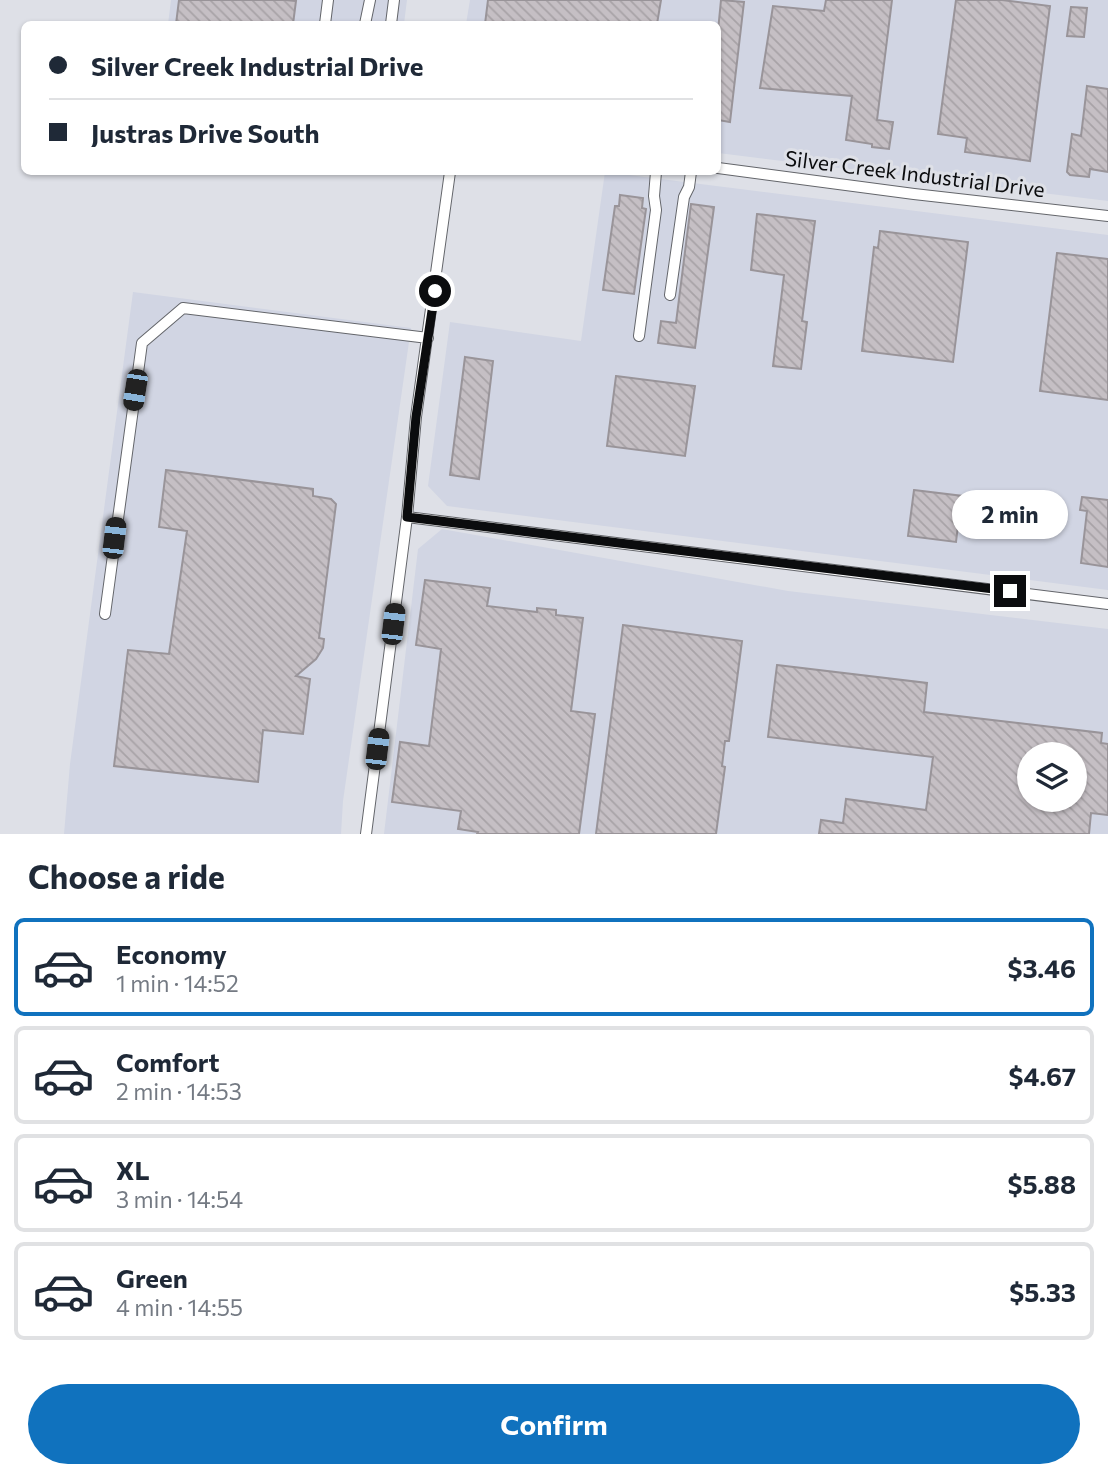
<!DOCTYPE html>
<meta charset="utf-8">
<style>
body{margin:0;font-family:Commissioner,sans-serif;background:#f6f6f7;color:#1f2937;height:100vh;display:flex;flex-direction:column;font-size:26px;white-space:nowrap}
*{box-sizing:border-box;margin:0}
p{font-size:23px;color:#747a83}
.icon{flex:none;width:38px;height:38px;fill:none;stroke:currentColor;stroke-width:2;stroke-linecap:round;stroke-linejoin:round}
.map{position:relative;height:834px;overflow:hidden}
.side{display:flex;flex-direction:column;background:#fff;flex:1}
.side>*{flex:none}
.hud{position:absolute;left:21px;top:21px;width:700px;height:154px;border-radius:10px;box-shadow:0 2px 5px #0004;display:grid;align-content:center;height:154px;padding:0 28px;background:#fff}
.buttons{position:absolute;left:1017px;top:742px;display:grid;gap:14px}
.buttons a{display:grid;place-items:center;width:70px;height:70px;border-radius:50%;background:#fff;box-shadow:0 2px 5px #0004;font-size:35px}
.end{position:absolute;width:32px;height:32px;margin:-16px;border:9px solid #0b0c0e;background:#fff;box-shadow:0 0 0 4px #fff}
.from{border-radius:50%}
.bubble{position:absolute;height:49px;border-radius:24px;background:#fff;box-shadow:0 2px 5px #0004;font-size:23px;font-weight:700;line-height:49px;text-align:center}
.car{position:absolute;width:21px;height:42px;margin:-21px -10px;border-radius:9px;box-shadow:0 0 5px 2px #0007;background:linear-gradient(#222 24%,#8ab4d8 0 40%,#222 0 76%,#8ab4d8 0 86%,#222 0)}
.hud b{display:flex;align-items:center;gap:24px;height:66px;font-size:26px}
.hud b+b{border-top:2px solid #e0e1e3}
.hud i{width:18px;height:18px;background:#1f2937}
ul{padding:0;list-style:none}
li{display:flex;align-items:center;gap:21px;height:98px;margin:0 14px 10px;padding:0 14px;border:4px solid #e0e1e3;border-radius:10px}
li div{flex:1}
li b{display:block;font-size:26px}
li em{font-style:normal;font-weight:700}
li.on{border-color:#1072be}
li>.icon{width:63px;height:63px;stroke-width:1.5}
h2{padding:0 28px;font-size:32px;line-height:84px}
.button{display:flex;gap:14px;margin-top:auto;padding:14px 28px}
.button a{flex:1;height:80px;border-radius:42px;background:#1072be;color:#fff;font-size:28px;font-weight:700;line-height:80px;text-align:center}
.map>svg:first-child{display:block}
.built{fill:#d1d5e3;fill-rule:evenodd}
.building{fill:url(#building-back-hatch);stroke:#999499;stroke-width:2;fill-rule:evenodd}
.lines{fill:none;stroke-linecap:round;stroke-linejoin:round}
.minor-casing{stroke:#63656a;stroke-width:12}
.minor{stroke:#fff;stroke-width:10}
.route{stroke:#0b0c0e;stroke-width:9}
.labels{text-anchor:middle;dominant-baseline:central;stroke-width:6;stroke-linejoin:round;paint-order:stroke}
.street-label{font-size:21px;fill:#0b0c0e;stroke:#dee0e7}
</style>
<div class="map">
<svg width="1108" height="834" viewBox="0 0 1108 834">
<defs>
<pattern id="building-back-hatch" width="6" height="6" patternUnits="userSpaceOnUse" patternTransform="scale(1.75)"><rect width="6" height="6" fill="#c5bfc4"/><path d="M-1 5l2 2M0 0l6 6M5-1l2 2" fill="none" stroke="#a8a3a7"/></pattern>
</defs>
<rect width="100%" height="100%" fill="#dee0e7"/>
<!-- built -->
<path class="built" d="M171,0h236l-3,24h-236z
M470,0h638v201l-390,-48v-129h-252z
M605,172l503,63v355l-661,-84 -19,-20 22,-164 131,19z
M133,292l278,36 -68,473 -2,33h-277l6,-70z
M442,529l346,62 320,38v205h-724l34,-285zM1029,754h45v46h-45z"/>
<!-- building -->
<path class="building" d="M179,0h106l11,1 -3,23h-117z
M488,0h173l-4,24h-172z
M721,0l23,2 -14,120 -12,-2v-89z
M826,0h66l-15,120 16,2 -4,27 -17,-2v-3l-26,-4 6,-44 -92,-8 13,-82 51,5z
M956,0h46l48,6 -20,155 -65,-9 2,-14 -29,-4z
M1071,7l16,1 -3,29 -17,-1z
M1087,86l21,3v83l-18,-3 -1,8 -19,-2 -3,-3 5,-38 9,2z
M620,195l23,3 -1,10 4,1 -12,85 -31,-4 12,-84h4z
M691,204l23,3 -19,141 -37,-5 3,-22 15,2z
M757,214l58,7 -13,100 5,1 -6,47 -28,-3 11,-91 -33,-5z
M880,231l88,11 -15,120 -91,-11 12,-104 4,1z
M1057,253l51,6v141l-68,-9z
M465,357l28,4 -14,118 -29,-4z
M616,376l79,10 -10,70 -78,-10z
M166,470l147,19v7l18,3 5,5 -17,134 5,1 -1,9 -7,11 -20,17 14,3 -7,55 -40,-4 -5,52 -144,-16 14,-116 41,4 18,-123 -28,-4z
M914,490l57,7 -1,13 -10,-1 -4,33 -48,-6z
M1082,497l26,3v67l-27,-4 6,-52 -7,-1z
M425,580l65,8 -3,18 50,6v-4l19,2v5l27,3 -12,93 24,3 -16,120h-102l1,-2 -20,-3 3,-18 -69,-9 8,-60 29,4 12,-97 -25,-4z
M623,625l119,16 -13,100h-4l-3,25 3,1 -9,67h-120z
M777,665l150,18 -3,29 178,21 -1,10 7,1v71l-17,-2 -2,21h-270l2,-14 22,3 3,-24 80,11 7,-53 -165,-20zM1029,754h45v46h-45z"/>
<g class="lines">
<!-- minor casing -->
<g class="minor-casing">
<path id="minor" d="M325,24l3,-24
M365,24l5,-24
M391,24l3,-24
M718,168l196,26 194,22
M670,295l14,-98 5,-10 2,-15
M639,336l17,-126 -2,-14 2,-24
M407,517l701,87
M105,614l37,-271 41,-35 245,30
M366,834l41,-317 9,-100 34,-245"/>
</g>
<!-- minor -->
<use href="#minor" class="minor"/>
</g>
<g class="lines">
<!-- route -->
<path class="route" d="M435,291l-19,126 -9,100 603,74"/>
</g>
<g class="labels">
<!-- street labels -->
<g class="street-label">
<text transform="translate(915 173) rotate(7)">Silver Creek Industrial Drive</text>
</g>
</g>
</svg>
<div class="buttons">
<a><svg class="icon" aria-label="layers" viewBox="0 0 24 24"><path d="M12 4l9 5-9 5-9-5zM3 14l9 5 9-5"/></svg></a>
</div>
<i class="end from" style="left:435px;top:291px"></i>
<i class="end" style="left:1010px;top:591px"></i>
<div class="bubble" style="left:952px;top:490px;width:116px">2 min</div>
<i class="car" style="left:135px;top:390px;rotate:189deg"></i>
<i class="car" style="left:114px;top:538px;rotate:7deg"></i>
<i class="car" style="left:393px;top:624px;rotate:7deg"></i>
<i class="car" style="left:377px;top:749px;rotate:7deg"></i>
<div class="hud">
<b><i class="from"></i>Silver Creek Industrial Drive</b>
<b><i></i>Justras Drive South</b>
</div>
</div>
<section class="side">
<h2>Choose a ride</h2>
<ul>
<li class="on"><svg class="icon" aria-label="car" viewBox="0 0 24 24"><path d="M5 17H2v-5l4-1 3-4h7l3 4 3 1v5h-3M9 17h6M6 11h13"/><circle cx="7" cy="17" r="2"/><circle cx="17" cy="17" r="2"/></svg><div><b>Economy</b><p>1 min · 14:52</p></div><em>$3.46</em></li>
<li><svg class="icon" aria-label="car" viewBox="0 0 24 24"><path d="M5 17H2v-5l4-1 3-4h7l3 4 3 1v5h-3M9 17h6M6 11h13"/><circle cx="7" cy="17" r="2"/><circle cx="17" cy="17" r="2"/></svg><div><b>Comfort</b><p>2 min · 14:53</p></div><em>$4.67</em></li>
<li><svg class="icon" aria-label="car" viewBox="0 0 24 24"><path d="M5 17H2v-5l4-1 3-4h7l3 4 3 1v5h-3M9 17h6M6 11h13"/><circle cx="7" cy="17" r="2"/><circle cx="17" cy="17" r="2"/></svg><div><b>XL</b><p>3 min · 14:54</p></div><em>$5.88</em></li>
<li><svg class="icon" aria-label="car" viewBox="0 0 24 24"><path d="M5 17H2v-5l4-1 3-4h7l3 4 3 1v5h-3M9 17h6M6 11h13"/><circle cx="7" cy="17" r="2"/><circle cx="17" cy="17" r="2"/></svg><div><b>Green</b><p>4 min · 14:55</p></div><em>$5.33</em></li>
</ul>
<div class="button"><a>Confirm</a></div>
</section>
